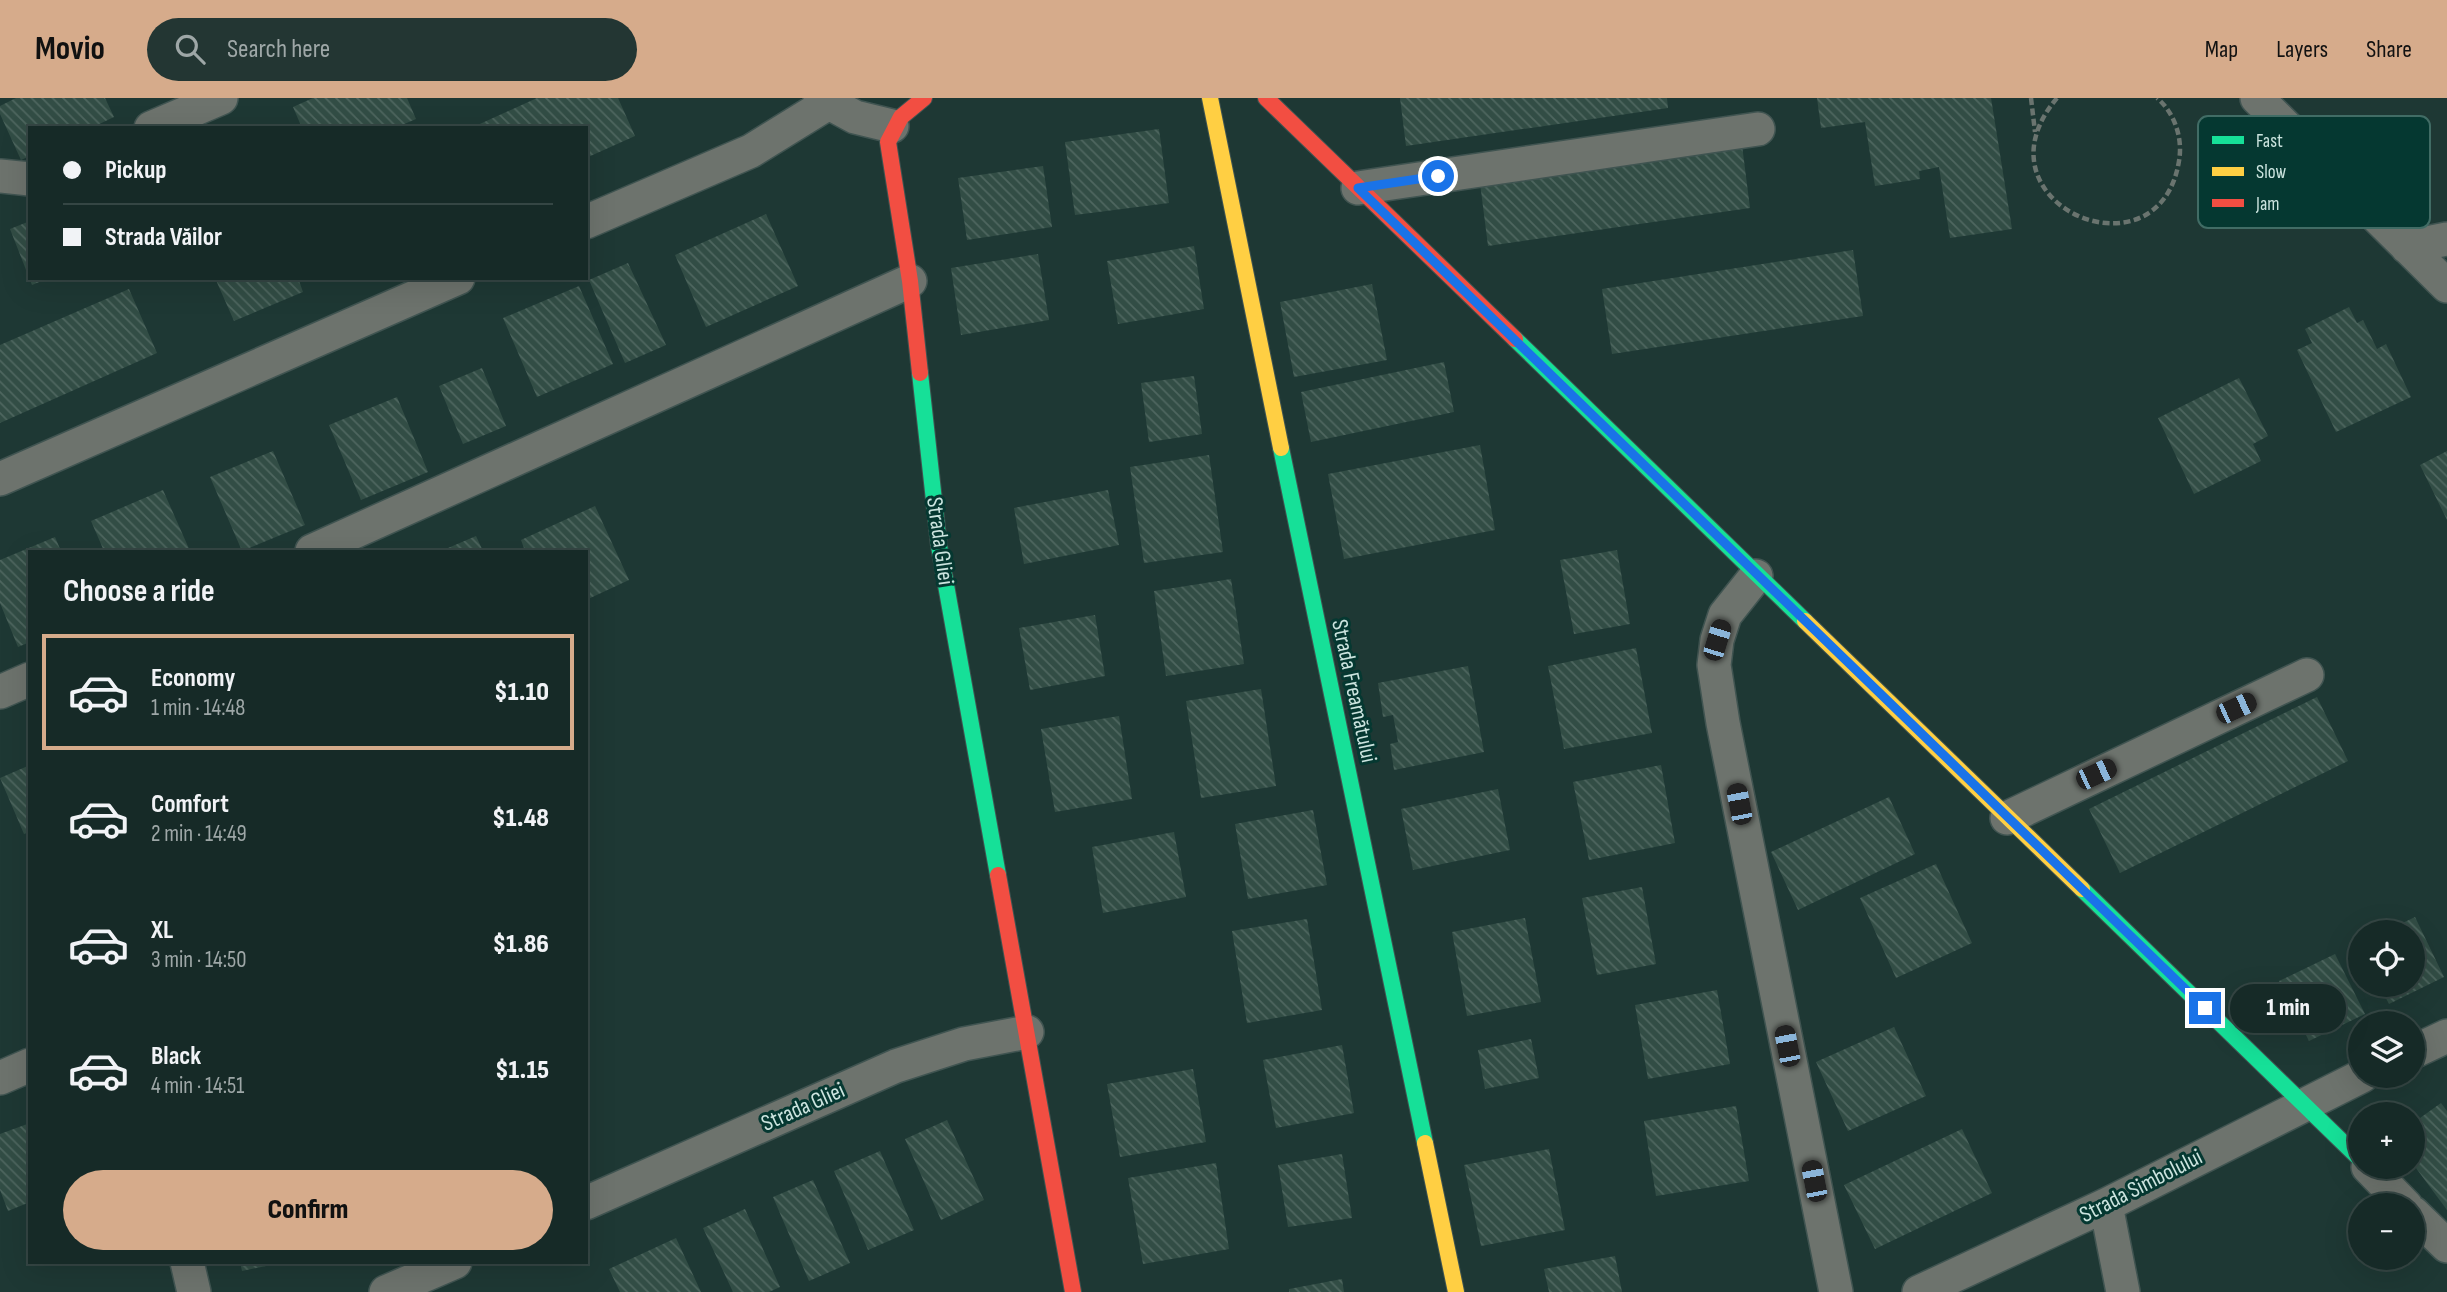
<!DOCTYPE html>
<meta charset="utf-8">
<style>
body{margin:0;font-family:"Sofia Sans Condensed",sans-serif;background:#233633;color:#f1f3f6;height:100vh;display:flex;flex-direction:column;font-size:26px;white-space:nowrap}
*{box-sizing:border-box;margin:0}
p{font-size:23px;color:#9ea7a7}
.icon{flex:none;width:38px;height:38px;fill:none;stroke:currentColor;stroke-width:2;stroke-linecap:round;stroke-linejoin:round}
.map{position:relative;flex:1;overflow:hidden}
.panel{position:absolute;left:28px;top:452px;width:560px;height:714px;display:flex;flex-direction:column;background:#162a27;border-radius:0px;box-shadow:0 7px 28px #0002,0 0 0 2px #354644}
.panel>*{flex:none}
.guide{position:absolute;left:28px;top:28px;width:560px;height:154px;border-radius:0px;box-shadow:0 7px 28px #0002,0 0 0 2px #354644;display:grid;align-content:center;height:154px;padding:0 35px;background:#162a27}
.buttons{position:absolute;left:2348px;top:822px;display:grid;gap:14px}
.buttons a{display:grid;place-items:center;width:77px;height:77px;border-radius:50%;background:#162a27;box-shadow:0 7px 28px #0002,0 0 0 2px #354644;font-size:35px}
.end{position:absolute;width:32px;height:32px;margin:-16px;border:9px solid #1a73e8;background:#fff;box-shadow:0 0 0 4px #fff}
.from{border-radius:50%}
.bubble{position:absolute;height:49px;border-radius:24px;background:#162a27;box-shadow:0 7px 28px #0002,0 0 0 2px #354644;font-size:23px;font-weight:800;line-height:49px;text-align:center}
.car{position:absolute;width:21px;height:42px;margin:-21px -10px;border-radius:9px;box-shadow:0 0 5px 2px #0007;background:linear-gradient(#222 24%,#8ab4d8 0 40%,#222 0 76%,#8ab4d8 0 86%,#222 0)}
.guide b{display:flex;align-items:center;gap:24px;height:66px;font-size:26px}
.guide b+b{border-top:2px solid #354644}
.guide i{width:18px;height:18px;background:#f1f3f6}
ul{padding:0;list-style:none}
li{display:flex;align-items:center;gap:21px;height:116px;margin:0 14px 10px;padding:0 21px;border:4px solid transparent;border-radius:0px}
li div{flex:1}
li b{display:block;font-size:26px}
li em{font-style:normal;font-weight:800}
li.current{border-color:#d6ab8b}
li>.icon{width:63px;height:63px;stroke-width:1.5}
h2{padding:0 35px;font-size:32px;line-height:84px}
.cta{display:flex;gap:14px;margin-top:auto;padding:14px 35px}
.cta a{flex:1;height:80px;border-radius:42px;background:#d6ab8b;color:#111;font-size:28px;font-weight:800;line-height:80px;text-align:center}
header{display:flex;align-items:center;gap:42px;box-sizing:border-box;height:98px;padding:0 35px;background:#d6ab8b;color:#111}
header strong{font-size:33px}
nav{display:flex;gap:38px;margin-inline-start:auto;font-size:24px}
.search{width:490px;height:63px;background:#233633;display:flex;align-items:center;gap:18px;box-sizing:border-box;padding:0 24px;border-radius:38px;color:#9ea7a7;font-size:26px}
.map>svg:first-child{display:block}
.building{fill:url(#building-back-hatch)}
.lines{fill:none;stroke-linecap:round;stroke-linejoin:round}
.street-casing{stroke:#405451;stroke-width:36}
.fast-casing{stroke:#405451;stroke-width:18}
.slow-casing{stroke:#405451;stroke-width:18}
.jam-casing{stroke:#405451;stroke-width:18}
.path{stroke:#6a746f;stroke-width:4.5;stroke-dasharray:7 3.5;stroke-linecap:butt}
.street{stroke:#6d736d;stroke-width:33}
.fast{stroke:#16e098;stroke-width:16}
.slow{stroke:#ffcf43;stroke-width:16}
.jam{stroke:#f24e42;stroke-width:16}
.route{stroke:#1a73e8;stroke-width:9}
.labels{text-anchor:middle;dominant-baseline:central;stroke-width:6;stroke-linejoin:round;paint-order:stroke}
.street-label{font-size:23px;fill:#cce4df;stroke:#053831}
.key{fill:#053831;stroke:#416c65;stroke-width:2}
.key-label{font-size:19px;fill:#cce4df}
</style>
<header>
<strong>Movio</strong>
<div class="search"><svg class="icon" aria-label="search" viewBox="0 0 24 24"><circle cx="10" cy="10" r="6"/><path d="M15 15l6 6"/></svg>Search here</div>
<nav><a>Map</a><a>Layers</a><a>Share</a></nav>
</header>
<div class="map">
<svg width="2447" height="1194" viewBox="0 0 2447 1194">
<defs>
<pattern id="building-back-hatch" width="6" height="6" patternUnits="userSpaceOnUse" patternTransform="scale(1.75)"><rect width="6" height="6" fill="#324d45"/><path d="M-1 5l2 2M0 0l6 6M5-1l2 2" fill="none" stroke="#4e665f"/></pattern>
</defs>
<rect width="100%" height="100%" fill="#1e3834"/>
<!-- building -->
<path class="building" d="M16,0h89l9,19 -23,11h-61v28l-9,4 -21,-46v-8z
M313,0h94l9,21 -21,9h-93l-9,-21z
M537,0h81l17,38 -49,22v-30h-115z
M1400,0h267l1,10 -262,38z
M1817,0h174l21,131 -62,9 -11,-71 -20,4 1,8 -45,7 -10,-64 -44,6z
M1159,31l10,74 -94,12 -10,-73z
M1742,47l8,63 -262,38 -8,-63z
M1043,68l9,61 -85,13 -9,-62z
M766,116l32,72 -92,41 -31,-72z
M30,123v57h19l-17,7 -22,-56z
M1194,148l10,63 -86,15 -11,-63z
M1853,152l10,66 -251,38 -10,-65z
M1038,156l11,66 -88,15 -10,-67z
M628,165l38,82 -41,18 -36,-83z
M215,180h83l5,14 -69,29z
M1372,186l15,76 -93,17 -14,-75z
M579,188l34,78 -76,33 -34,-79z
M129,191l28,64 -157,70v-78z
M2349,209l8,16 6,-3 14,29 9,-5 25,53 -75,35 -39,-82 15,-7 -7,-14z
M1444,264l10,50 -143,30 -10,-50z
M482,270l24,58 -43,18 -24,-58z
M1194,278l8,58 -53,8 -8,-59z
M2239,280l29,58 -15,8 8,17 -67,33 -36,-76z
M397,299l31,75 -67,28 -32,-75z
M1480,347l15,85 -151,29 -16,-85z
M273,353l32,74 -63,26 -32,-74z
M2447,353v69l-27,-55z
M1209,357l14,97 -79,11 -14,-96z
M163,392l27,61h-86l-13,-30z
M1108,392l11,55 -95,19 -10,-56z
M595,408l34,74 -43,20v-49h-61l-4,-11z
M476,438l7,15h-42z
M55,439l6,14h-31v91l-12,5 -18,-44v-43z
M1617,452l13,74 -56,10 -14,-74z
M1231,481l13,85 -78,12 -12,-85z
M1095,517l10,61 -75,14 -11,-62z
M1636,550l16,85 -88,16 -16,-83z
M1468,568l16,86 -90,18 -4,-26 8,-2 -5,-27 -10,2 -5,-34z
M1261,591l15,97 -75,12 -15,-97z
M2317,599l31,64 -228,112 -31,-64z
M1119,618l13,83 -77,13 -14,-83z
M30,667v67l-6,2 -24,-56z
M1661,667l14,78 -86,17 -16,-78z
M1498,691l12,61 -97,20 -12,-61z
M1889,699l26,57 -117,56 -27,-58z
M1313,712l14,75 -79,14 -13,-75z
M1174,734l12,65 -83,16 -11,-66z
M1936,766l36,79 -76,35 -36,-80z
M1642,789l14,77 -59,11 -15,-77z
M2415,819l29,60 -55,27 -10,-19h34v-52h-31z
M1525,820l16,84 -74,14 -15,-84z
M1307,821l15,91 -75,13 -15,-92z
M2335,856l30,60 -56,27 -30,-60z
M1717,892l13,74 -82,15 -13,-74z
M1894,929l32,69 -78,35 -32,-69z
M1531,941l8,39 -54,11 -7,-39z
M1342,947l12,68 -78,15 -13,-68z
M1193,971l13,73 -86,15 -13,-73z
M2441,1005l6,8v99l-34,-46v-41z
M1736,1008l13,75 -93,15 -12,-75z
M947,1022l37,80 -43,20 -36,-81z
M30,1025v79l-22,9 -8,-21v-56z
M1962,1031l30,64 -117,56 -31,-64z
M1549,1051l16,81 -84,16 -17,-81z
M880,1053l34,79 -46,20 -34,-79z
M1342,1056l10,64 -64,9 -10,-62z
M1216,1065l13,86 -86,15 -15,-86z
M813,1082l37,83 -41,18 -36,-84z
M745,1111l35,78 -11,5h-36l-30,-64z
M676,1140l25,54h-81l-11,-23z
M1615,1158l7,36h-73l-5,-23z
M240,1164h40v1l-38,8z
M1342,1181l2,13h-55v-3z"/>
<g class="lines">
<!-- street casing -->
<g class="street-casing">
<path id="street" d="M820,0l35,19 37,9
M2257,0l190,188
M151,30l70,-30
M0,78l30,3
M1358,90l400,-59
M586,124l165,-71 76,-47
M2407,149l40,-8
M0,381l458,-201
M312,453l598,-270
M1756,478l-31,39 -8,25 -3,25 9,58 113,569
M0,594l30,-13
M2007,720l300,-143
M2413,954l34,-16
M0,980l30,-13
M2368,1069l38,39
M586,1105l310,-137 68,-22 63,-12
M2106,1107l17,87
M2413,1115l34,33
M187,1164l7,30
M386,1194l69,-30
M1919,1194l187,-87 256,-129"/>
</g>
<!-- fast casing -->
<g class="fast-casing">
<path id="fast" d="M1515,241l290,282
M920,275l19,173 59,329
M1281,350l144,695
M2082,791l279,271"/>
</g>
<!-- slow casing -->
<g class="slow-casing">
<path id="slow" d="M1210,0l71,350
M1805,523l277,268
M1425,1045l31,149"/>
</g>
<!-- jam casing -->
<g class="jam-casing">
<path id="jam" d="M1266,0l249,241
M920,275l-10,-92 -22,-139 13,-25 23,-19
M998,777l75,417"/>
</g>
<!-- path -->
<path class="path" d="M2031,0l4,34
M2057,0c-89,105 102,187 122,63 4,-22 -4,-48 -22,-63"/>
<!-- street -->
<use href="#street" class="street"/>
<!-- fast -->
<use href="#fast" class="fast"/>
<!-- slow -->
<use href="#slow" class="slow"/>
<!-- jam -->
<use href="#jam" class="jam"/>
</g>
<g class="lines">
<!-- route -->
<path class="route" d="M1438,78l-80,12 847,820"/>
</g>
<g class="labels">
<!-- street labels -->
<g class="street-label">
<text transform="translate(940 443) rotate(82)">Strada Gliei</text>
<text transform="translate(1354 593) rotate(78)">Strada Freamătului</text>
<text transform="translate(803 1009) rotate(-24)">Strada Gliei</text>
<text transform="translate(2141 1088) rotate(-27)">Strada Simbolului</text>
</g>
</g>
<!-- legend -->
<rect x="2198" y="18" width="232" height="112" rx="10" class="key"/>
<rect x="2212" y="38" width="32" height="8" fill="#16e098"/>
<rect x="2212" y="69" width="32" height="9" fill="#ffcf43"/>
<rect x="2212" y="101" width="32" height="8" fill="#f24e42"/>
<g class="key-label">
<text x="2256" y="49">Fast</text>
<text x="2256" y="80">Slow</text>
<text x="2256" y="112">Jam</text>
</g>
</svg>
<div class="buttons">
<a><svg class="icon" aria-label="locate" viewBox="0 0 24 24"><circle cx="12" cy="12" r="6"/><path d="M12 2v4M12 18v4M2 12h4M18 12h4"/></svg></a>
<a><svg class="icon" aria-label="layers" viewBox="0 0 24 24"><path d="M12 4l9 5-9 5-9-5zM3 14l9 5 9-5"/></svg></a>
<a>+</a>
<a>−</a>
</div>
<i class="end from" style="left:1438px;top:78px"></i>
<i class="end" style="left:2205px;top:910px"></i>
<div class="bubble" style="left:2230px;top:886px;width:116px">1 min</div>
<i class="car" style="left:1717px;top:542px;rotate:17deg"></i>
<i class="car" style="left:2236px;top:610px;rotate:65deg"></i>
<i class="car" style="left:2096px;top:676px;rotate:65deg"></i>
<i class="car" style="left:1739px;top:706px;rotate:349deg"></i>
<i class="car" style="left:1787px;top:948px;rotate:349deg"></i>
<i class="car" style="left:1814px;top:1083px;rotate:349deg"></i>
<div class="guide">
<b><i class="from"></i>Pickup</b>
<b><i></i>Strada Văilor</b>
</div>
<section class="panel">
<h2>Choose a ride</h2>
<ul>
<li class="current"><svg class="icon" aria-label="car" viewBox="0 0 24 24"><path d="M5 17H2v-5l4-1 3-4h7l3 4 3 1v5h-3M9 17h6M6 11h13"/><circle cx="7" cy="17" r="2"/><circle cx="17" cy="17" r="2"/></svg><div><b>Economy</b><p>1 min · 14:48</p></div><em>$1.10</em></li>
<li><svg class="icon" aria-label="car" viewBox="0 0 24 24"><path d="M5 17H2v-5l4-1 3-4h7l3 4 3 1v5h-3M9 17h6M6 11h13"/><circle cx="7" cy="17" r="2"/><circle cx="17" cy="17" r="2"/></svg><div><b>Comfort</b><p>2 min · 14:49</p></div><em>$1.48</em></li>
<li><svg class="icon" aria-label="car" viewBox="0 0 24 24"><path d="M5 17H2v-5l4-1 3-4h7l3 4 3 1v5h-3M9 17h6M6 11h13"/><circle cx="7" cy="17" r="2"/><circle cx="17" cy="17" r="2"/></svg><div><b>XL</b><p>3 min · 14:50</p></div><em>$1.86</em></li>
<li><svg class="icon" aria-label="car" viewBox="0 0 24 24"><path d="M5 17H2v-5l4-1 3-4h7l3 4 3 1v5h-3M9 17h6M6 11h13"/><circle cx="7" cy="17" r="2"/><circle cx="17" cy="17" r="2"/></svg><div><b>Black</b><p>4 min · 14:51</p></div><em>$1.15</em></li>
</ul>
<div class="cta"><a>Confirm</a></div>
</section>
</div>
